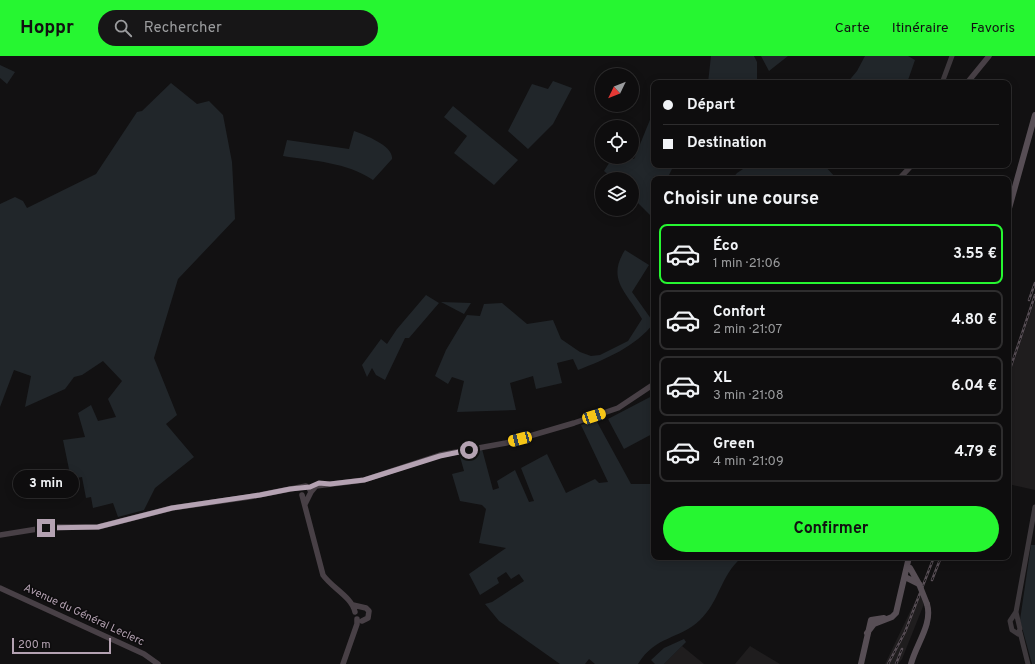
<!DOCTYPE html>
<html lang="fr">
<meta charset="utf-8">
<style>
body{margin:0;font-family:Overpass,sans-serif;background:#171617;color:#f1f3f6;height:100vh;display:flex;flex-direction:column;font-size:15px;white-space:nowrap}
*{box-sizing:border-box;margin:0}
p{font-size:13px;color:#9b9c9e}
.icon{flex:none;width:22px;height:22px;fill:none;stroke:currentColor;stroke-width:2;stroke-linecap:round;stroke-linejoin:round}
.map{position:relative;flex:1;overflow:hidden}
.side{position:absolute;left:651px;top:120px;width:360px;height:384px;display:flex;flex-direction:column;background:#0e0d0e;border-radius:8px;box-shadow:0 2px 10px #0003,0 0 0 1px #2e2d2e}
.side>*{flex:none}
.banner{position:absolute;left:651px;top:24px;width:360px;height:88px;border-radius:8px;box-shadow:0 2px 10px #0003,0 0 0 1px #2e2d2e;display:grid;align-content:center;height:88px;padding:0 12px;background:#0e0d0e}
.needle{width:26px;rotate:227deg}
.tools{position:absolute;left:595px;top:12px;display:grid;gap:8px}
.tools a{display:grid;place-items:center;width:44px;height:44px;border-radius:50%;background:#0e0d0e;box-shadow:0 2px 10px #0003,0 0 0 1px #2e2d2e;font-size:20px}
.scale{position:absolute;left:12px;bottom:10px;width:99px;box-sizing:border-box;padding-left:4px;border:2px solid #b4a2b2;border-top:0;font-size:11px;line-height:14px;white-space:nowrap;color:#b4a2b2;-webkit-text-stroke:3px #0d0c0d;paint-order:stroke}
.end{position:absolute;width:18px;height:18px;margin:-9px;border:5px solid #b4a2b2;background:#111;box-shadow:0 0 0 2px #111}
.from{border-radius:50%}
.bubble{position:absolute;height:28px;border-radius:14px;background:#0e0d0e;box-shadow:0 2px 10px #0003,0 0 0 1px #2e2d2e;font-size:13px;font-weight:700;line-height:28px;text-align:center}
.car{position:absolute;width:12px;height:24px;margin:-12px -6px;border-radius:5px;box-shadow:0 0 3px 1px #0007;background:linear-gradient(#f5c518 24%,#345 0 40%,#f5c518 0 76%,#345 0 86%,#f5c518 0)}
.banner b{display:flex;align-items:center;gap:14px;height:38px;font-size:15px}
.banner b+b{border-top:1px solid #2e2d2e}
.banner i{width:10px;height:10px;background:#f1f3f6}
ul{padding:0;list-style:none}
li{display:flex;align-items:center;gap:12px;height:60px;margin:0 8px 6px;padding:0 4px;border:2px solid #2e2d2e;border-radius:8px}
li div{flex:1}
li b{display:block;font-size:15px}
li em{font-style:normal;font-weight:700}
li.selected{border-color:#26f631}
li>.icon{width:36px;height:36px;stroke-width:1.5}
h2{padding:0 12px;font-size:18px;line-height:48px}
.cta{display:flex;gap:8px;margin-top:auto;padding:8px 12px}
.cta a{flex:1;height:46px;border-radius:24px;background:#26f631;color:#111;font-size:16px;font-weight:700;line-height:46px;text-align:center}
header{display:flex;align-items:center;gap:24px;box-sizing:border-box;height:56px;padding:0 20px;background:#26f631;color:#111}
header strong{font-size:19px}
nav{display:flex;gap:22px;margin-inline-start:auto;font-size:14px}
.search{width:280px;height:36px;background:#171617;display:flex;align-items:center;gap:10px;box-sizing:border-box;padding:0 14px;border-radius:22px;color:#9b9c9e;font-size:15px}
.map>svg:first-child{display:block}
.built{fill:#1f1d1e}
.green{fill:#21262a}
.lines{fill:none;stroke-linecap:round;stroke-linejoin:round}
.tertiary{stroke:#3e393d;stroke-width:5}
.secondary{stroke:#484046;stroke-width:5.5}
.primary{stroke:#574e55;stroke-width:6}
.rail-casing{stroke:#574e55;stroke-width:2.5}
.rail{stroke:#0d0c0d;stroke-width:1;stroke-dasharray:3;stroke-linecap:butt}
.primary-bridge{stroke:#574e55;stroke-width:6}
.route{stroke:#b4a2b2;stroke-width:5}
.labels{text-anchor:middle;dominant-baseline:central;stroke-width:3;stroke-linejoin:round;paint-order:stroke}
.street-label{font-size:11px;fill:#b4a2b2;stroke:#0d0c0d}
</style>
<header>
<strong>Hoppr</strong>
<div class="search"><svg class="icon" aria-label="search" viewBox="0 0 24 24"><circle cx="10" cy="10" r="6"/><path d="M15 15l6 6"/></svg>Rechercher</div>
<nav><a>Carte</a><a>Itinéraire</a><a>Favoris</a></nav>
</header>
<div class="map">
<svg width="1035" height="608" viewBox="0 0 1035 608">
<rect width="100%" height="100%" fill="#121112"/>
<!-- built -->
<path class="built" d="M1034,247l1,1v186l-27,-6v-105z
M919,537l5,11 -22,55 -4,5h-13z
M682,590l22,18h-40z
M750,590l30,18h-45z"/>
<!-- green -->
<path class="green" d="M711,0h43l3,6v18l-4,3h-45z
M761,0h27l-19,15z
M865,0h43l7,4 -8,23h-60l10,-12z
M0,9l15,7 -8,12 -7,-6z
M553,25l19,7 -19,36 -25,25 -20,-18 24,-47 16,5z
M171,27l26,21 12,-3 14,14 9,47 3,57 -57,60 -24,79 23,57 -11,9 28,33 -39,31 -11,22 -26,7 -5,-14 -20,5 -2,-11 -5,1 -4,-21 -11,2 -8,-39 22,-3 -7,-24 13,-8 7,16 18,-4 -8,-18 14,-18 -19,-20 -21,14 -8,2 -9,12 -40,18 6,-31 -17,-6 -14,37v-203l15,-7 8,4 4,7 69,-34 41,-62 5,-1z
M453,50l65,54 -24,25 -40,-32 13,-17 -23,-19z
M654,54v55h20l-6,12 2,2h-16v40l-22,-22v-18h-19l-9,-8 9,-14 21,2z
M354,75c11,4 40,15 38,28l-19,21c-27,-18 -59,-19 -90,-24l4,-16 62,9z
M749,109h75l13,14h-105l5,-6z
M625,194l24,15 -17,27 22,31c-19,24 -48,36 -76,47l-5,-11 -16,4 5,20 -26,6 -3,-13 -23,7 6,27 -59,2 7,-31 -12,-4 -4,7 -13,-8 11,-26 21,-35 13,1 4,-12 18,-1 25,21 26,-4 8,19 19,13 11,4 9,-1 28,-14 14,-22c-15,-27 -36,-39 -17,-69z
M426,239l13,8 -30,35h-4l-20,42 -9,-5 -4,-7 -5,9 -5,-12 19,-26 6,5 10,-15z
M441,246l30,1 -7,11z
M652,340l2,4v33l-30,16 -16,-30z
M596,364l35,64h23v73h88c-22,19 -22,44 -42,63 -21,20 -44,15 -62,44h-43l-6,-5 -4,5h-25l-61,-43 -14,-17 7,-2 32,-21 -5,-7 -8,5 -5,-7 -9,6 2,5 -19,12 -11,-21 37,-26 -27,-5 7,-34 -4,-4 -22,-4 -8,-27 12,-3 -5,-18 23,-4 11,41 6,-2 -2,-7 18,-11 14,32 5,-1 -13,-33 26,-14 19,39 29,-14 4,4 9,-1 -27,-57z
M1031,489h4v119h-3l-12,-44z
M684,583l2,3 -22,22h-9l-4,-4 13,-12z"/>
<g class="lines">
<!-- tertiary -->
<path class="tertiary" d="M942,27l10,-27
M1016,556l-6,9 2,9 6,4 2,-5 -4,-17 19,-105
M1020,576l8,32"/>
<!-- secondary -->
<path class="secondary" d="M967,27l22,-27
M899,123l13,-14
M311,436l5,-6 48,-6 76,-25 66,-12 68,-20 44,-15 36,-24
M302,439l21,80c9,13 29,22 32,37
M0,479l50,-8h48l74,-19 77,-11 57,-11 3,2 2,4 -6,12
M0,532l144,66 14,10
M353,549l13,3 3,3 -1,7 -6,3
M343,608l14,-40v-5"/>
<!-- primary -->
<path class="primary" d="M1008,156l27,-97
M910,512l9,16
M907,522l12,6
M867,577l7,-9 18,-7 4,-4 13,-56
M861,608l10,-44 13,-2
M911,608c5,-20 22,-40 16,-60"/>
<!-- rail casing -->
<g class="rail-casing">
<path id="rail" d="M1029,244l6,-17
M1008,319l27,-80
M932,524l9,-23
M888,608l17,-32 29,-75
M896,608l6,-15"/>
</g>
<!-- rail -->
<use href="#rail" class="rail"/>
<!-- primary-bridge -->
<path class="primary-bridge" d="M919,528l8,20"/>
</g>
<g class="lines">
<!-- route -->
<path class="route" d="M46,472l52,-1 74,-19 88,-13 30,-6 20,-2 9,-4 11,1 34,-4 76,-24 29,-6"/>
</g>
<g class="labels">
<!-- street labels -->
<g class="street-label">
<text transform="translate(84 559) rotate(25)">Avenue du Général Leclerc</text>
</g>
</g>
</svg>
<div class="tools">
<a><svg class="needle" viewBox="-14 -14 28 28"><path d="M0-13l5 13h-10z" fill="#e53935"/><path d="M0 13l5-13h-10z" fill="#9b9c9e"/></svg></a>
<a><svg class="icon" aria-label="locate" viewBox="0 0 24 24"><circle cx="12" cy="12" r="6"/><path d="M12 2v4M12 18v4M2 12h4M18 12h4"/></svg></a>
<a><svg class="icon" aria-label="layers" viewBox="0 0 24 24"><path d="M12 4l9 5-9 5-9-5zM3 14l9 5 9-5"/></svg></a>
</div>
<div class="scale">200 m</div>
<i class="end from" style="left:469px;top:394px"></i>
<i class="end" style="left:46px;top:472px"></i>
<div class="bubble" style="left:13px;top:414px;width:66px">3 min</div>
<i class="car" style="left:594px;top:360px;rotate:72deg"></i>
<i class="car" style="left:520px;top:383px;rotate:255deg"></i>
<div class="banner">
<b><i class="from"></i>Départ</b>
<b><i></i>Destination</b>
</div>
<section class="side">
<h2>Choisir une course</h2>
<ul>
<li class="selected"><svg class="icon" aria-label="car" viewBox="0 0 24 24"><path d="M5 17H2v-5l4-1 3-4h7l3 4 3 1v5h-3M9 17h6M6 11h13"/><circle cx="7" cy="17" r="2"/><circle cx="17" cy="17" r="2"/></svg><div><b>Éco</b><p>1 min · 21:06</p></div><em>3.55 €</em></li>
<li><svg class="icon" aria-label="car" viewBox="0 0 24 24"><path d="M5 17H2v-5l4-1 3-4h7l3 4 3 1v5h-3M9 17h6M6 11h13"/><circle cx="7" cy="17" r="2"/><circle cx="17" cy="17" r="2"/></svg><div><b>Confort</b><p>2 min · 21:07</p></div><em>4.80 €</em></li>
<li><svg class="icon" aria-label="car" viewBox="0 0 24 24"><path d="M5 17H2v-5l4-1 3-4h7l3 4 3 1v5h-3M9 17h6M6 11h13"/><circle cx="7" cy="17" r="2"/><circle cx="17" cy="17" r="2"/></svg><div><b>XL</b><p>3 min · 21:08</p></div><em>6.04 €</em></li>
<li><svg class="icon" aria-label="car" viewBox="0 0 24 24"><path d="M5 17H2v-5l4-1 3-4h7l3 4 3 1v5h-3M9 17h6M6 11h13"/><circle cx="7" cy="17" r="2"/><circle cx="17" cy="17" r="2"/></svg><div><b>Green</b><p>4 min · 21:09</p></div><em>4.79 €</em></li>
</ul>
<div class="cta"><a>Confirmer</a></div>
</section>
</div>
